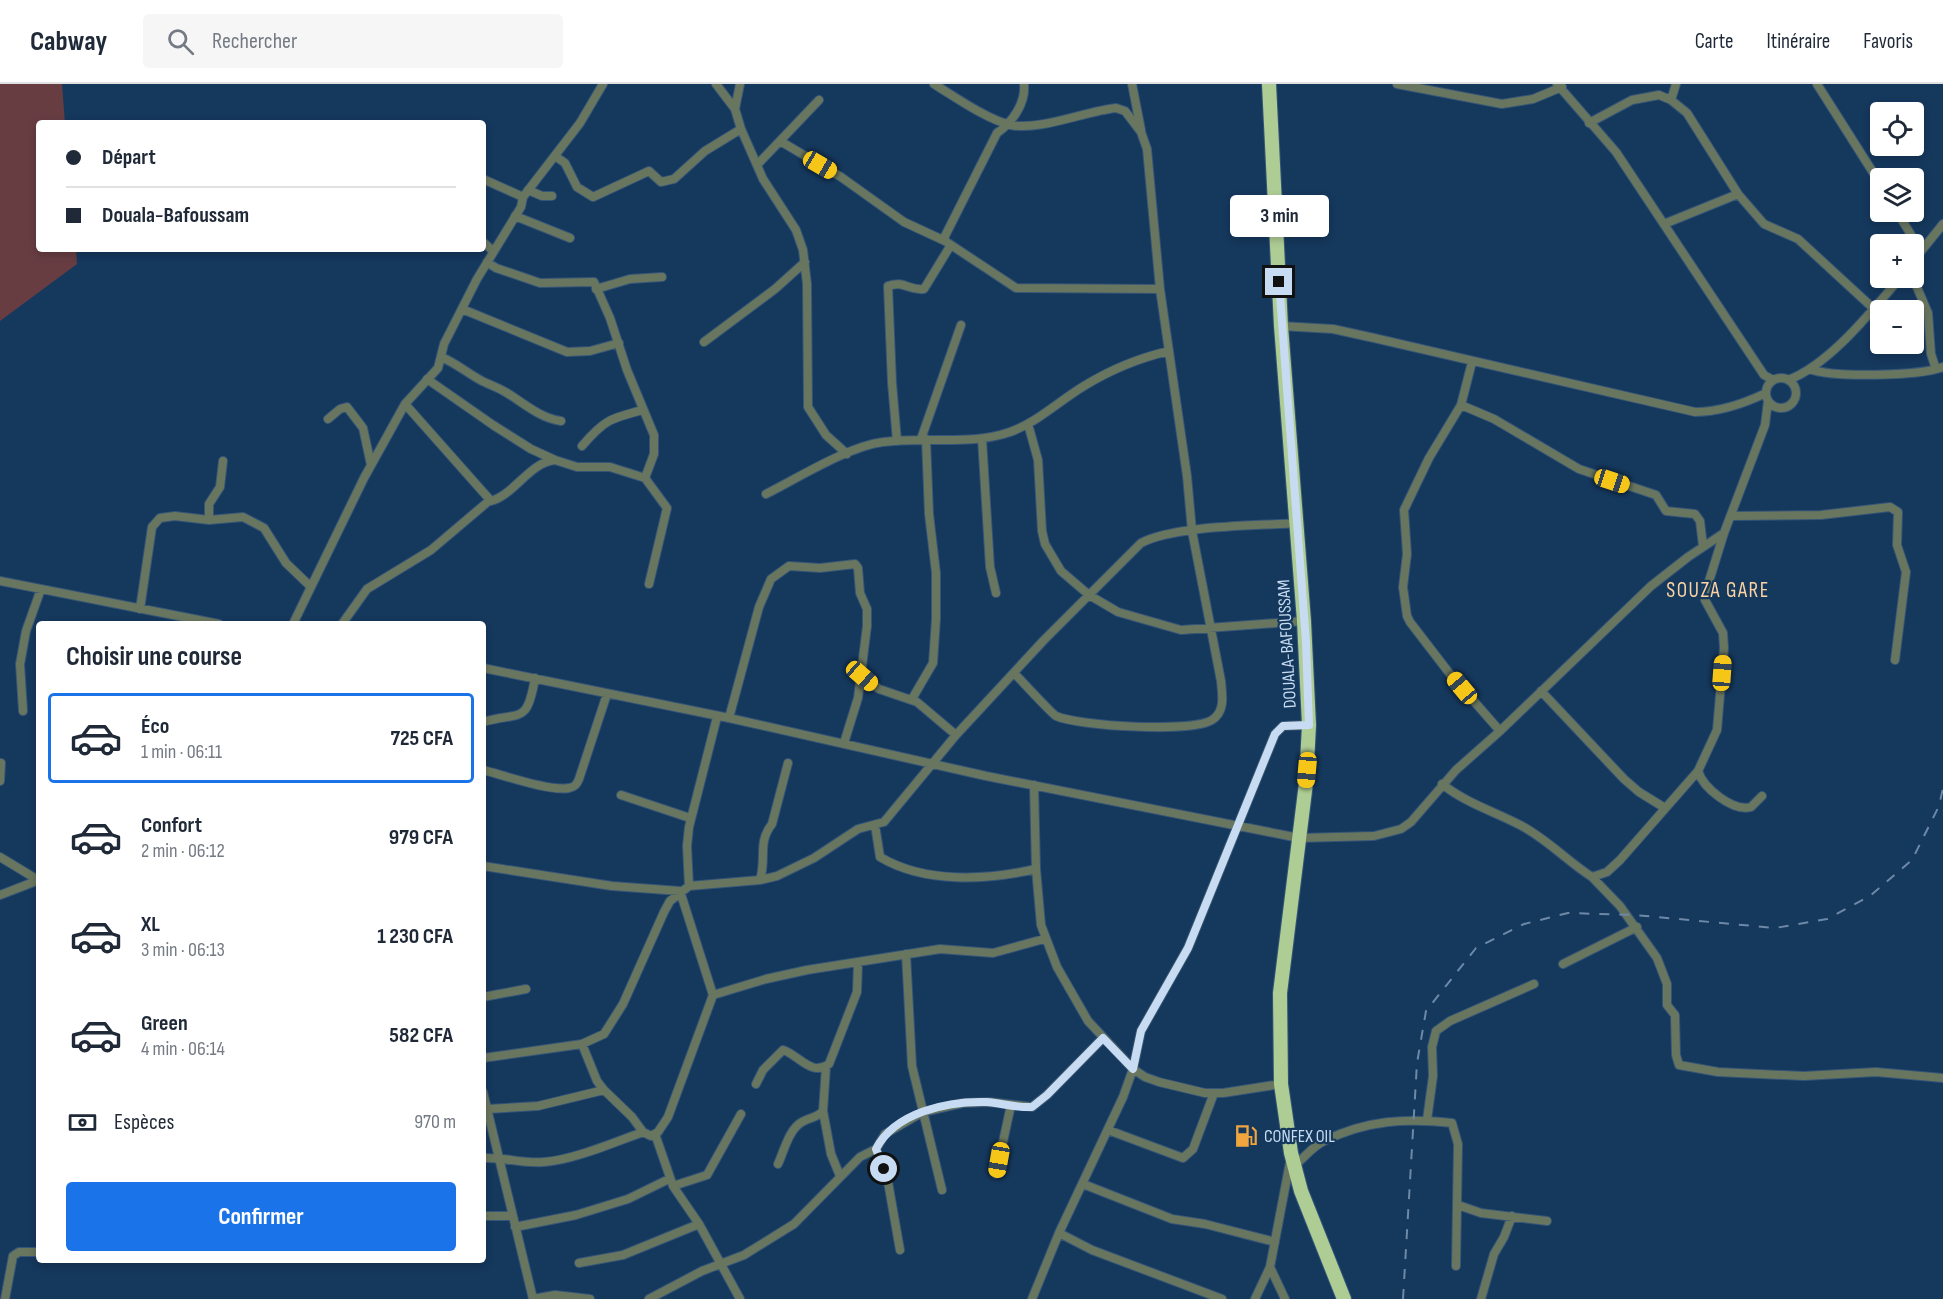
<!DOCTYPE html>
<html lang="fr">
<meta charset="utf-8">
<style>
body{margin:0;font-family:"Sofia Sans Condensed",sans-serif;background:#f6f6f7;color:#1f2937;height:100vh;display:flex;flex-direction:column;font-size:22px;white-space:nowrap}
*{box-sizing:border-box;margin:0}
p{font-size:20px;color:#747a83}
.icon{flex:none;width:33px;height:33px;fill:none;stroke:currentColor;stroke-width:2;stroke-linecap:round;stroke-linejoin:round}
.map{position:relative;flex:1;overflow:hidden}
.details{position:absolute;left:36px;top:537px;width:450px;height:642px;display:flex;flex-direction:column;background:#fff;border-radius:6px;box-shadow:0 3px 9px #0003}
.details>*{flex:none}
.top-card{position:absolute;left:36px;top:36px;width:450px;height:132px;border-radius:6px;box-shadow:0 3px 9px #0003;display:grid;align-content:center;height:132px;padding:0 30px;background:#fff}
.fabs{position:absolute;left:1870px;top:18px;display:grid;gap:12px}
.fabs a{display:grid;place-items:center;width:54px;height:54px;border-radius:6px;background:#fff;box-shadow:0 3px 9px #0003;font-size:30px}
.end{position:absolute;width:27px;height:27px;margin:-14px;border:8px solid #c7dbf2;background:#111;box-shadow:0 0 0 3px #111}
.from{border-radius:50%}
.bubble{position:absolute;height:42px;border-radius:6px;background:#fff;box-shadow:0 3px 9px #0003;font-size:20px;font-weight:700;line-height:42px;text-align:center}
.car{position:absolute;width:18px;height:36px;margin:-18px -9px;border-radius:8px;box-shadow:0 0 4px 2px #0007;background:linear-gradient(#f5c518 24%,#345 0 40%,#f5c518 0 76%,#345 0 86%,#f5c518 0)}
.top-card b{display:flex;align-items:center;gap:21px;height:57px;font-size:22px}
.top-card b+b{border-top:2px solid #e0e1e3}
.top-card i{width:15px;height:15px;background:#1f2937}
ul{padding:0;list-style:none}
li{display:flex;align-items:center;gap:18px;height:90px;margin:0 12px 9px;padding:0 18px;border:3px solid transparent;border-radius:6px}
li div{flex:1}
li b{display:block;font-size:22px}
li em{font-style:normal;font-weight:700}
li.active{border-color:#1a73e8}
li>.icon{width:54px;height:54px;stroke-width:1.5}
h2{padding:0 30px;font-size:27px;line-height:72px}
.pay{display:flex;align-items:center;gap:15px;height:66px;padding:0 30px;font-size:22px}
.pay p{margin-inline-start:auto}
.cta{display:flex;gap:12px;margin-top:auto;padding:12px 30px}
.cta a{flex:1;height:69px;border-radius:6px;background:#1a73e8;color:#fff;font-size:24px;font-weight:700;line-height:69px;text-align:center}
header{display:flex;align-items:center;gap:36px;box-sizing:border-box;height:84px;padding:0 30px;background:#fff;border-bottom:2px solid #e0e1e3}
header strong{font-size:28px}
nav{display:flex;gap:33px;margin-inline-start:auto;font-size:21px}
.search{width:420px;height:54px;background:#f6f6f7;display:flex;align-items:center;gap:15px;box-sizing:border-box;padding:0 21px;border-radius:6px;color:#747a83;font-size:22px}
.map>svg:first-child{display:block}
.green{fill:#673d42}
.lines{fill:none;stroke-linecap:round;stroke-linejoin:round}
.street-casing{stroke:#355578;stroke-width:10}
.highway-casing{stroke:#355578;stroke-width:16}
.street{stroke:#69765f;stroke-width:8}
.highway{stroke:#aecd94;stroke-width:14}
.rail{stroke:#6d89a7;stroke-width:2;stroke-dasharray:10 10;stroke-linecap:butt}
.route{stroke:#c7dbf2;stroke-width:8}
.labels{text-anchor:middle;dominant-baseline:central;stroke-width:4.5;stroke-linejoin:round;paint-order:stroke}
.street-label{font-size:18px;fill:#c7dbf2;stroke:#15385d}
.poi-label{font-size:18px;fill:#c7dbf2;stroke:#15385d;text-anchor:start}
.quarter-label{font-size:21px;letter-spacing:1.5px;fill:#fdd3a1;stroke:#15385d}
</style>
<header>
<strong>Cabway</strong>
<div class="search"><svg class="icon" aria-label="search" viewBox="0 0 24 24"><circle cx="10" cy="10" r="6"/><path d="M15 15l6 6"/></svg>Rechercher</div>
<nav><a>Carte</a><a>Itinéraire</a><a>Favoris</a></nav>
</header>
<div class="map">
<svg width="1943" height="1215" viewBox="0 0 1943 1215">
<rect width="100%" height="100%" fill="#15385d"/>
<!-- green -->
<path class="green" d="M0,0h62l3,39h-26v126h37l1,15 -77,57z"/>
<g class="lines">
<!-- street casing -->
<g class="street-casing">
<path id="street" d="M716,0l19,25
M740,0l-5,25 6,20 22,50 33,51 7,20 4,34 1,123 18,28 21,19
M934,0c21,13 54,36 77,41 28,6 75,-14 105,-17l9,3 16,21 6,17 13,140 27,187 5,55 29,150c1,13 5,30 -9,39 -21,13 -133,6 -156,-4 -4,-2 -36,-37 -42,-43
M1132,0l9,46
M1397,0l105,20 31,-5 29,-12
M1557,0l59,68 148,223 9,5
M1817,0l64,101
M1671,16l5,-16
M1589,39l43,-23 27,-5 12,5 16,13 51,81 26,30 34,15 76,70
M780,57l61,36 63,45 41,19 71,47 144,1
M555,72l10,7 12,24 16,10 56,-26 12,11 13,-3 31,-28 36,-22
M757,81l62,-65
M483,95l40,18
M528,106l14,6h10
M1897,128l24,39
M515,132l55,22
M1664,140l74,-30
M945,157v-5l52,-103c15,-10 29,-30 27,-49
M483,158l10,9
M1914,176l29,-36
M1913,194l15,35 3,41 5,15
M596,205l34,-10 32,-2
M462,225l105,43 23,-1 29,-8
M1281,242l52,3 41,9 321,74c25,0 48,-8 71,-19
M704,258l71,-53 30,-27
M441,273c15,6 26,16 41,24 8,4 17,7 25,12 18,11 33,25 54,28
M1472,278l-11,43 -32,53 -25,52 3,44 -4,33 4,29 3,6 40,52 50,57
M1810,285c23,9 110,7 133,-2
M1766 309a15 15 0 1 1 30 0a15 15 0 1 1-30 0Z
M427,295l66,46 38,24 24,11 22,7h33l35,11 9,-24v-19l-27,-65 -17,-52 -16,-36 -54,1 -44,-15 -9,-6
M1788,296c41,-15 84,-69 112,-102
M405,320l86,97c23,-6 39,-39 64,-41
M1461,321l33,14 85,50 77,26 10,16 29,3 5,7 3,25
M328,335l12,-10 7,-2 16,21 8,37
M1028,340l10,36 4,71 3,13 16,27 28,24 29,17 63,18 123,-9
M921,355l40,-114
M982,355l8,128 6,26
M897,357l-5,-58 -4,-97c17,-6 20,5 36,3l25,-41
M582,362c22,-26 29,-28 61,-36
M645,394l22,30 -18,76
M766,410c32,-16 83,-48 117,-52 42,-6 87,4 127,-10 28,-10 49,-31 74,-46 26,-16 55,-28 85,-35
M1731,432l90,-1 69,-8 8,5 -1,33 9,27 -11,88
M209,436v-16l11,-17 3,-26
M1724,449l-19,61v6l18,33 1,15 -7,82 -19,41c5,17 35,41 53,36l11,-11
M0,497l219,43
M140,525l12,-82 8,-9 15,-2 34,4 34,-3 21,11 22,35 24,23
M293,540l71,-146 41,-74 33,-36 6,-24 33,-65 44,-72 2,-10 57,-74 23,-39
M342,540l25,-35 64,-39 59,-50
M483,584l246,50 257,58 313,62 75,-2 27,-7 10,-7 45,-52 44,-39 151,-145 37,-29 36,-24 41,-108 3,-24
M862,592l17,13 38,13 39,33
M1541,607l83,88 15,13 26,16
M912,615l21,-36 3,-44v-46l-7,-59 -3,-75
M23,627l-3,-47 6,-33 15,-42
M729,634l30,-111 12,-28 18,-13 31,2 35,-4 3,4 2,25 7,16v17l-9,72 -14,45
M483,638c37,-11 44,4 52,-44
M483,686c20,5 68,22 86,18 6,-1 8,-4 10,-9l28,-85
M0,697l1,-18
M1442,700c24,19 51,27 78,41 27,14 47,36 72,52l15,-5 13,-12 78,-89
M1034,701l2,84 5,56 16,42 31,54 45,48 12,8 14,5 46,11h18l58,-9
M621,711l69,23
M875,741l5,32c45,27 107,23 156,12
M0,773l38,23
M483,782l129,20 68,5 33,104 -45,122 -10,15 -7,4 -8,-4 -11,-15 -28,-27 -7,-9 -15,-37
M1592,793l28,29 37,52 10,26v21l8,10 1,40 3,10 39,7 86,4 72,-4 67,6
M760,796c7,-23 -3,-37 12,-56l16,-61
M689,802l-2,-40 2,-19 28,-110
M0,811l39,-15
M906,870l6,112 30,124
M1563,880l74,-37
M713,911l53,-16 41,-9 133,-21 53,4 51,-14
M483,913l43,-8
M483,974l99,-14 22,-10 19,-30 41,-92 6,-11 19,-15 71,-6 17,-4 37,-18 44,-29 26,-7 72,-87 88,-95 97,-97c34,-18 116,-17 156,-20
M756,1000l7,-14 20,-20c16,5 28,27 46,14l28,-72 1,-29
M483,1008l50,207
M487,1025l51,-3 66,-16
M823,1027l8,43 9,22
M1427,1036l6,-44 -1,-29 4,-16 14,-10 84,-37
M1108,1046l75,28 10,-9 21,-56
M655,1050l18,52 34,-11 34,-61
M876,1065l12,33 12,68
M483,1074c21,-1 40,6 61,4 29,-2 71,-20 99,-30
M778,1080c6,-13 11,-35 24,-42 8,-5 15,-4 21,-11l3,-44
M1295,1081c9,-7 18,-19 29,-24 43,-21 81,-23 128,-18l6,21 -2,122
M996,1090l15,-69
M1083,1100l89,35 33,5 70,18
M673,1102l26,38 41,75
M1458,1121l23,8 66,8
M483,1132h28
M515,1143l61,-12 52,-16 41,-20
M1059,1149l33,17 130,49
M579,1179l44,-8 76,-31
M1270,1183l15,32
M5,1215l8,-43 6,-4h20
M533,1215l22,-4 35,4
M649,1215l53,-28 42,-16 50,-31 66,-67 16,-8 9,-15 38,-22 40,-9 26,-1 43,5 15,-12 56,-57
M1032,1215l27,-66 64,-136 10,-28 8,-38 47,-83 87,-214 8,-8 26,-1
M1255,1215l15,-32 20,-105
M1481,1215l13,-45 10,-17 8,-21"/>
</g>
<!-- highway casing -->
<g class="highway-casing">
<path id="highway" d="M1269,0l12,242 23,295 5,104 -3,58 -26,210 1,91 10,69 10,38 43,108"/>
</g>
<!-- street -->
<use href="#street" class="street"/>
<!-- highway -->
<use href="#highway" class="highway"/>
<!-- rail -->
<path class="rail" d="M1403,1215l14,-236 9,-52 50,-63 48,-24 44,-11 67,2 140,13 52,-9 43,-23 42,-36 27,-54 4,-18"/>
</g>
<g class="lines">
<!-- route -->
<path class="route" d="M884,1085l-8,-20c19,-37 72,-48 110,-47 15,1 31,6 46,5l15,-12 56,-57 30,31 8,-38 47,-83 87,-214 8,-8 26,-1 -3,-83 -27,-360"/>
</g>
<!-- icons -->
<defs>
<g id="fuel-bare" transform="scale(1.8)"><path d="M-5.5-6h7V0h2V4h1.3V-2.5L3-4.5l.8-.8L6-3V5H2.5V1h-1V6h-7ZM-4.2-4.7v3.2H.2V-4.7Z" fill="#f0a63e" stroke="#15385d" stroke-width="2.5" paint-order="stroke"/></g>
</defs>
<g fill-rule="evenodd">
<use href="#fuel-bare" x="1246" y="1052"/>
</g>
<g class="labels">
<!-- street labels -->
<g class="street-label">
<text transform="translate(1287 560) rotate(-93)">DOUALA-BAFOUSSAM</text>
</g>
<!-- poi labels -->
<g class="poi-label">
<text x="1264" y="1052">CONFEX OIL</text>
</g>
<!-- quarter labels -->
<g class="quarter-label">
<text x="1718" y="506">SOUZA GARE</text>
</g>
</g>
</svg>
<div class="fabs">
<a><svg class="icon" aria-label="locate" viewBox="0 0 24 24"><circle cx="12" cy="12" r="6"/><path d="M12 2v4M12 18v4M2 12h4M18 12h4"/></svg></a>
<a><svg class="icon" aria-label="layers" viewBox="0 0 24 24"><path d="M12 4l9 5-9 5-9-5zM3 14l9 5 9-5"/></svg></a>
<a>+</a>
<a>−</a>
</div>
<i class="end from" style="left:884px;top:1085px"></i>
<i class="end" style="left:1279px;top:198px"></i>
<div class="bubble" style="left:1230px;top:111px;width:99px">3 min</div>
<i class="car" style="left:820px;top:81px;rotate:120deg"></i>
<i class="car" style="left:1612px;top:397px;rotate:108deg"></i>
<i class="car" style="left:1722px;top:589px;rotate:4deg"></i>
<i class="car" style="left:862px;top:592px;rotate:131deg"></i>
<i class="car" style="left:1462px;top:604px;rotate:320deg"></i>
<i class="car" style="left:1307px;top:686px;rotate:185deg"></i>
<i class="car" style="left:999px;top:1076px;rotate:190deg"></i>
<div class="top-card">
<b><i class="from"></i>Départ</b>
<b><i></i>Douala-Bafoussam</b>
</div>
<section class="details">
<h2>Choisir une course</h2>
<ul>
<li class="active"><svg class="icon" aria-label="car" viewBox="0 0 24 24"><path d="M5 17H2v-5l4-1 3-4h7l3 4 3 1v5h-3M9 17h6M6 11h13"/><circle cx="7" cy="17" r="2"/><circle cx="17" cy="17" r="2"/></svg><div><b>Éco</b><p>1 min · 06:11</p></div><em>725 CFA</em></li>
<li><svg class="icon" aria-label="car" viewBox="0 0 24 24"><path d="M5 17H2v-5l4-1 3-4h7l3 4 3 1v5h-3M9 17h6M6 11h13"/><circle cx="7" cy="17" r="2"/><circle cx="17" cy="17" r="2"/></svg><div><b>Confort</b><p>2 min · 06:12</p></div><em>979 CFA</em></li>
<li><svg class="icon" aria-label="car" viewBox="0 0 24 24"><path d="M5 17H2v-5l4-1 3-4h7l3 4 3 1v5h-3M9 17h6M6 11h13"/><circle cx="7" cy="17" r="2"/><circle cx="17" cy="17" r="2"/></svg><div><b>XL</b><p>3 min · 06:13</p></div><em>1 230 CFA</em></li>
<li><svg class="icon" aria-label="car" viewBox="0 0 24 24"><path d="M5 17H2v-5l4-1 3-4h7l3 4 3 1v5h-3M9 17h6M6 11h13"/><circle cx="7" cy="17" r="2"/><circle cx="17" cy="17" r="2"/></svg><div><b>Green</b><p>4 min · 06:14</p></div><em>582 CFA</em></li>
</ul>
<div class="pay"><svg class="icon" aria-label="cash" viewBox="0 0 24 24"><path d="M3 7h18v10H3z"/><circle cx="12" cy="12" r="2"/></svg>Espèces<p>970 m</p></div>
<div class="cta"><a>Confirmer</a></div>
</section>
</div>
